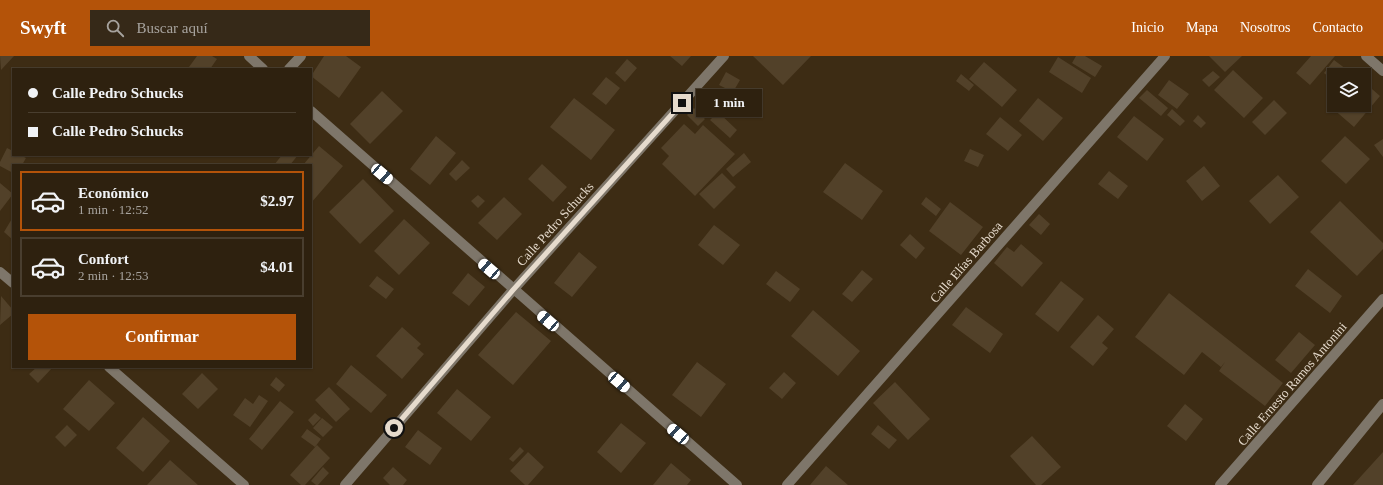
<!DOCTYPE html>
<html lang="es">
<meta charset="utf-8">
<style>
body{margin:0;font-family:Georgia,serif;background:#362918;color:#f1f3f6;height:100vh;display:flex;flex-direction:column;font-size:15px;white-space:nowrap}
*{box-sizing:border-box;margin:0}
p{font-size:13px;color:#a7a39e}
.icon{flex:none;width:22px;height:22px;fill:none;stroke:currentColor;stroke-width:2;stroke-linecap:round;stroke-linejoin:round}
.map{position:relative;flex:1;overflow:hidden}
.sheet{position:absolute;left:12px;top:108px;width:300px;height:204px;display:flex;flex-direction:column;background:#2e210f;border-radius:0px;box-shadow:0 1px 3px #0004,0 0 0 1px #493e2f}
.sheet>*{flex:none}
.guide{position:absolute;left:12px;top:12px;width:300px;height:88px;border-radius:0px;box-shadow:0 1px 3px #0004,0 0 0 1px #493e2f;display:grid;align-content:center;height:88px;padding:0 16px;background:#2e210f}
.controls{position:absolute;left:1327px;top:12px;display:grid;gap:8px}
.controls a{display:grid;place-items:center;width:44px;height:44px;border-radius:0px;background:#2e210f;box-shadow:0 1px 3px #0004,0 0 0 1px #493e2f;font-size:20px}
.end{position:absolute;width:18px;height:18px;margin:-9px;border:5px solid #e6dbcd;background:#111;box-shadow:0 0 0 2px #111}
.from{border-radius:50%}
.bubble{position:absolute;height:28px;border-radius:0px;background:#2e210f;box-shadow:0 1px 3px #0004,0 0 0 1px #493e2f;font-size:13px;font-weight:700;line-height:28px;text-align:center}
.car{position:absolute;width:12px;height:24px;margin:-12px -6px;border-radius:5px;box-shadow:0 0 3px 1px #0007;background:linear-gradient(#fff 24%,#345 0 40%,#fff 0 76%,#345 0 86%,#fff 0)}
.guide b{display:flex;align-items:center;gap:14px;height:38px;font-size:15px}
.guide b+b{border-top:1px solid #493e2f}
.guide i{width:10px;height:10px;background:#f1f3f6}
ul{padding:7px 0 0;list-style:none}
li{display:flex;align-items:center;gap:12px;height:60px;margin:0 8px 6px;padding:0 8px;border:2px solid #493e2f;border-radius:0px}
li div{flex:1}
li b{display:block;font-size:15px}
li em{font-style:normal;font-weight:700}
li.selected{border-color:#b45309}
li>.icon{width:36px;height:36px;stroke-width:1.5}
.primary-button{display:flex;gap:8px;margin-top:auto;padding:8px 16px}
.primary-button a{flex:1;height:46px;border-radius:0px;background:#b45309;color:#fff;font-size:16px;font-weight:700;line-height:46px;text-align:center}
header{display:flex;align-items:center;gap:24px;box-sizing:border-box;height:56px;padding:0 20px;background:#b45309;color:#fff}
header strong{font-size:19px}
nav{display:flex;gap:22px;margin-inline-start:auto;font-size:14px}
.search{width:280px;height:36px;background:#362918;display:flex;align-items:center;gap:10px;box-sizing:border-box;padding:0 14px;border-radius:0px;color:#a7a39e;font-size:15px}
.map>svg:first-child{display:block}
.building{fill:#524129}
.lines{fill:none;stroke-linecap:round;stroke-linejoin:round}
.minor{stroke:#7e766a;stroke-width:10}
.route{stroke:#e6dbcd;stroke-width:5}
.labels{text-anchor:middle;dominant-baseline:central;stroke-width:4;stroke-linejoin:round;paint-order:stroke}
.street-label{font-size:13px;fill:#e6dbcd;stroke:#3d2c14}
</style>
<header>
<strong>Swyft</strong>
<div class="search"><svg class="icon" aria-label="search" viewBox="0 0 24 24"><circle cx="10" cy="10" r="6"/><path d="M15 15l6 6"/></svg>Buscar aquí</div>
<nav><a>Inicio</a><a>Mapa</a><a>Nosotros</a><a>Contacto</a></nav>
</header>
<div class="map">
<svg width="1383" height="429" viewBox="0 0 1383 429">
<rect width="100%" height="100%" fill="#3d2c14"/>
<!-- building -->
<path class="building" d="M0,0h14l-13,14z
M197,0h15l5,3 -7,10h-18l-3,-2z
M324,0h22l15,11 -22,31 -28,-22z
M670,0h21l-9,10z
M753,0h58l-28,29z
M1076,0h9l17,10 -7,11 -23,-14z
M1209,0h33l-17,16z
M1311,0h24l-25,29 -14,-12z
M1058,1l33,21 -9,15 -33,-21z
M627,3l10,9 -12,14 -10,-9z
M1334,4l12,9 -5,6h-7v6l-10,-8z
M984,6l33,28 -15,17 -33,-28z
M1233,14l30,28 -19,20 -30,-28z
M1213,15l7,6 -11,10 -7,-7z
M726,16l14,8 -7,12 -14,-7z
M961,18l13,11 -5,6 -13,-10z
M606,21l14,11 -14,17 -14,-11z
M1169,24l20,14 -12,15 -19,-14z
M1364,26l16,14 -26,31 -22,-19 2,-3h30z
M1147,34l21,18 -7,8 -22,-18z
M382,35l21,20 -33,33 -20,-20z
M574,42l41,32 -24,30 -41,-33z
M1038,42l25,20 -20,23 -24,-20z
M1274,44l13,13 -22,22 -13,-13z
M694,52l11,11 -7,7 -11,-11z
M1172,53l13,12 -5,5 -13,-11z
M718,56l19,18 -7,8 -20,-18z
M1198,59l8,8 -5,5 -8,-7z
M1134,60l30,23 -17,22 -30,-24z
M1000,61l22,18 -14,16 -22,-17z
M684,68l11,10 8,-9 32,29 -40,42 -33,-32 7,-8 -8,-8z
M436,80l20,17 -26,32 -20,-16z
M1345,80l25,23 -24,25 -25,-23z
M1383,83v18l-9,-12z
M319,90l24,20 -32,37v-38h-8z
M7,92l6,3v4h7l6,3 -4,7h-9v8l-13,-7v-4z
M970,93l14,6 -6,12 -14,-6z
M744,97l7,9 -18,15 -7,-8z
M282,99h16l-8,10h-16z
M462,104l8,8 -14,13 -7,-7z
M845,107l38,28 -21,29 -39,-28z
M542,108l25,23 -14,15 -25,-23z
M1204,110l16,20 -18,15 -16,-20z
M1109,115l19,15 -10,13 -20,-15z
M722,117l14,14 -22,22 -15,-15z
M1278,119l21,22 -29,27 -21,-23z
M363,123l31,32 -34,33 -31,-32z
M0,127l13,11 -13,17z
M478,139l7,6 -7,7 -7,-7z
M504,141l18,17 -25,26 -19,-17z
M926,141l15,12 -5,7 -15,-12z
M1340,145l43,42v6l-26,27 -47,-44z
M950,146l33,25 -22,28 -32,-24z
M1039,158l11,10 -9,11 -12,-10z
M13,161v23l-9,-8z
M404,163l26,24 -31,32 -25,-24z
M714,169l26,20 -17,20 -25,-20z
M910,178l15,14 -9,11 -16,-14z
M1021,188l22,19 -21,24 -28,-24 13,-16 7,5z
M579,196l18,15 -25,30 -18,-14z
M1308,213l34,27 -12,17 -35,-27z
M862,214l11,9 -21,23 -10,-8z
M776,215l24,18 -10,13 -24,-18z
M468,217l17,14 -16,19 -17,-13z
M377,220l17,13 -8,10 -17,-13z
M1061,225l23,18 -26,33 -23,-18z
M1169,237l114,90 -18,23 -46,-35 6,-9 -4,5 -19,-15 -18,23 -49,-38z
M1,240l12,14v4l-13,11z
M966,251l37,27 -13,19 -38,-28z
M813,254l47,41 -22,25 -47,-40z
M516,256l35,29 -38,44 -35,-30z
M1098,259l16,14 -12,14 6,5 -15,18 -23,-19z
M402,271l19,17 -4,4 7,6 -22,25 -26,-23z
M1299,276l16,13 -24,28 -16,-13z
M697,306l29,22 -25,33 -29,-22z
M351,309l36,30 -16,18 -35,-29z
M37,311h16l-15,16 -9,-9z
M784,316l12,11 -14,16 -13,-11z
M202,317l16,16 -20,20 -16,-15z
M276,321l9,8 -6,7 -9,-7z
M89,324l26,23 -26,28 -26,-22z
M895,326l35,37 -22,21 -35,-37z
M329,331l21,22 -14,13 -21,-22z
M457,333l34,28 -20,24 -34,-28z
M259,339l9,6 -18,26 -17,-12 12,-17 8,6z
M280,345l14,11 -32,38 -13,-11z
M1185,348l18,15 -17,22 -19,-15z
M315,357l6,5 -8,8 -5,-6z
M143,361l27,24 -27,31 -27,-24z
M322,362l11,9 -10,10 -10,-9z
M621,367l25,20 -25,30 -24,-21z
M67,369l10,10 -12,12 -10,-10z
M878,369l19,15 -8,9 -18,-15z
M307,373l14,10 -6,8 -14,-10z
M418,374l24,18 -12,17 -25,-18z
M1032,380l29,31 -20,18h-5l-26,-29z
M317,389l13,13 -25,27h-4l-11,-10z
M520,391l4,4 -11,11 -4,-3z
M528,396l16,15 -16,18h-3l-15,-14z
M1383,396v33h-30z
M170,404l28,25h-51z
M671,407l20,17 -4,5h-34z
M826,410l22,19h-38z
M323,411l6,6 -11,12h-2l-5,-4z
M393,411l14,13 -4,5h-13l-7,-7z"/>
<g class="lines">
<!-- minor -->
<path class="minor" d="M249,0l14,13
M1366,0l17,15
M289,13l12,-13
M311,55l426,374
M0,216l13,11
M109,311l135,118
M345,429l168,-195 211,-234
M787,429l378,-429
M1220,429l163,-186
M1317,429l66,-81"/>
</g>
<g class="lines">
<!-- route -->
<path class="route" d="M394,372l119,-138 169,-187"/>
</g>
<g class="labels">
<!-- street labels -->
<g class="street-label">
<text transform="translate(555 168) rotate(-48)">Calle Pedro Schucks</text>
<text transform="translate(966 206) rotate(-49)">Calle Elías Barbosa</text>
<text transform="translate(1292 328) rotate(-49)">Calle Ernesto Ramos Antonini</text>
</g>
</g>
</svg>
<div class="controls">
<a><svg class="icon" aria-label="layers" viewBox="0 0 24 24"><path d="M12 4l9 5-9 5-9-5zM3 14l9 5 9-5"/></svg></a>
</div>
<i class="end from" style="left:394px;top:372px"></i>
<i class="end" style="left:682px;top:47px"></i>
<div class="bubble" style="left:696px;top:33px;width:66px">1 min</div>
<i class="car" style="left:382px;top:118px;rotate:131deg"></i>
<i class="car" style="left:489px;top:213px;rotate:311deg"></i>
<i class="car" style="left:548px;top:265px;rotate:311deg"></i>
<i class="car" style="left:619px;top:326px;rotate:131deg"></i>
<i class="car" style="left:678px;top:378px;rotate:311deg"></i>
<div class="guide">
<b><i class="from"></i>Calle Pedro Schucks</b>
<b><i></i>Calle Pedro Schucks</b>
</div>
<section class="sheet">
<ul>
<li class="selected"><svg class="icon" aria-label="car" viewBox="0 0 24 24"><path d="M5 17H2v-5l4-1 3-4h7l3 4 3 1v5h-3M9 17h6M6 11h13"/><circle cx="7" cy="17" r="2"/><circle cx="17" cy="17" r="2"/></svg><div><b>Económico</b><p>1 min · 12:52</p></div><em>$2.97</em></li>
<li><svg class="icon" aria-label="car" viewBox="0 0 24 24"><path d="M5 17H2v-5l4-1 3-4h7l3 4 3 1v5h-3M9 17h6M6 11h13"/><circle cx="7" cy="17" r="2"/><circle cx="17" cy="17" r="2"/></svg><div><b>Confort</b><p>2 min · 12:53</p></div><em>$4.01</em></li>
</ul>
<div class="primary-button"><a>Confirmar</a></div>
</section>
</div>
